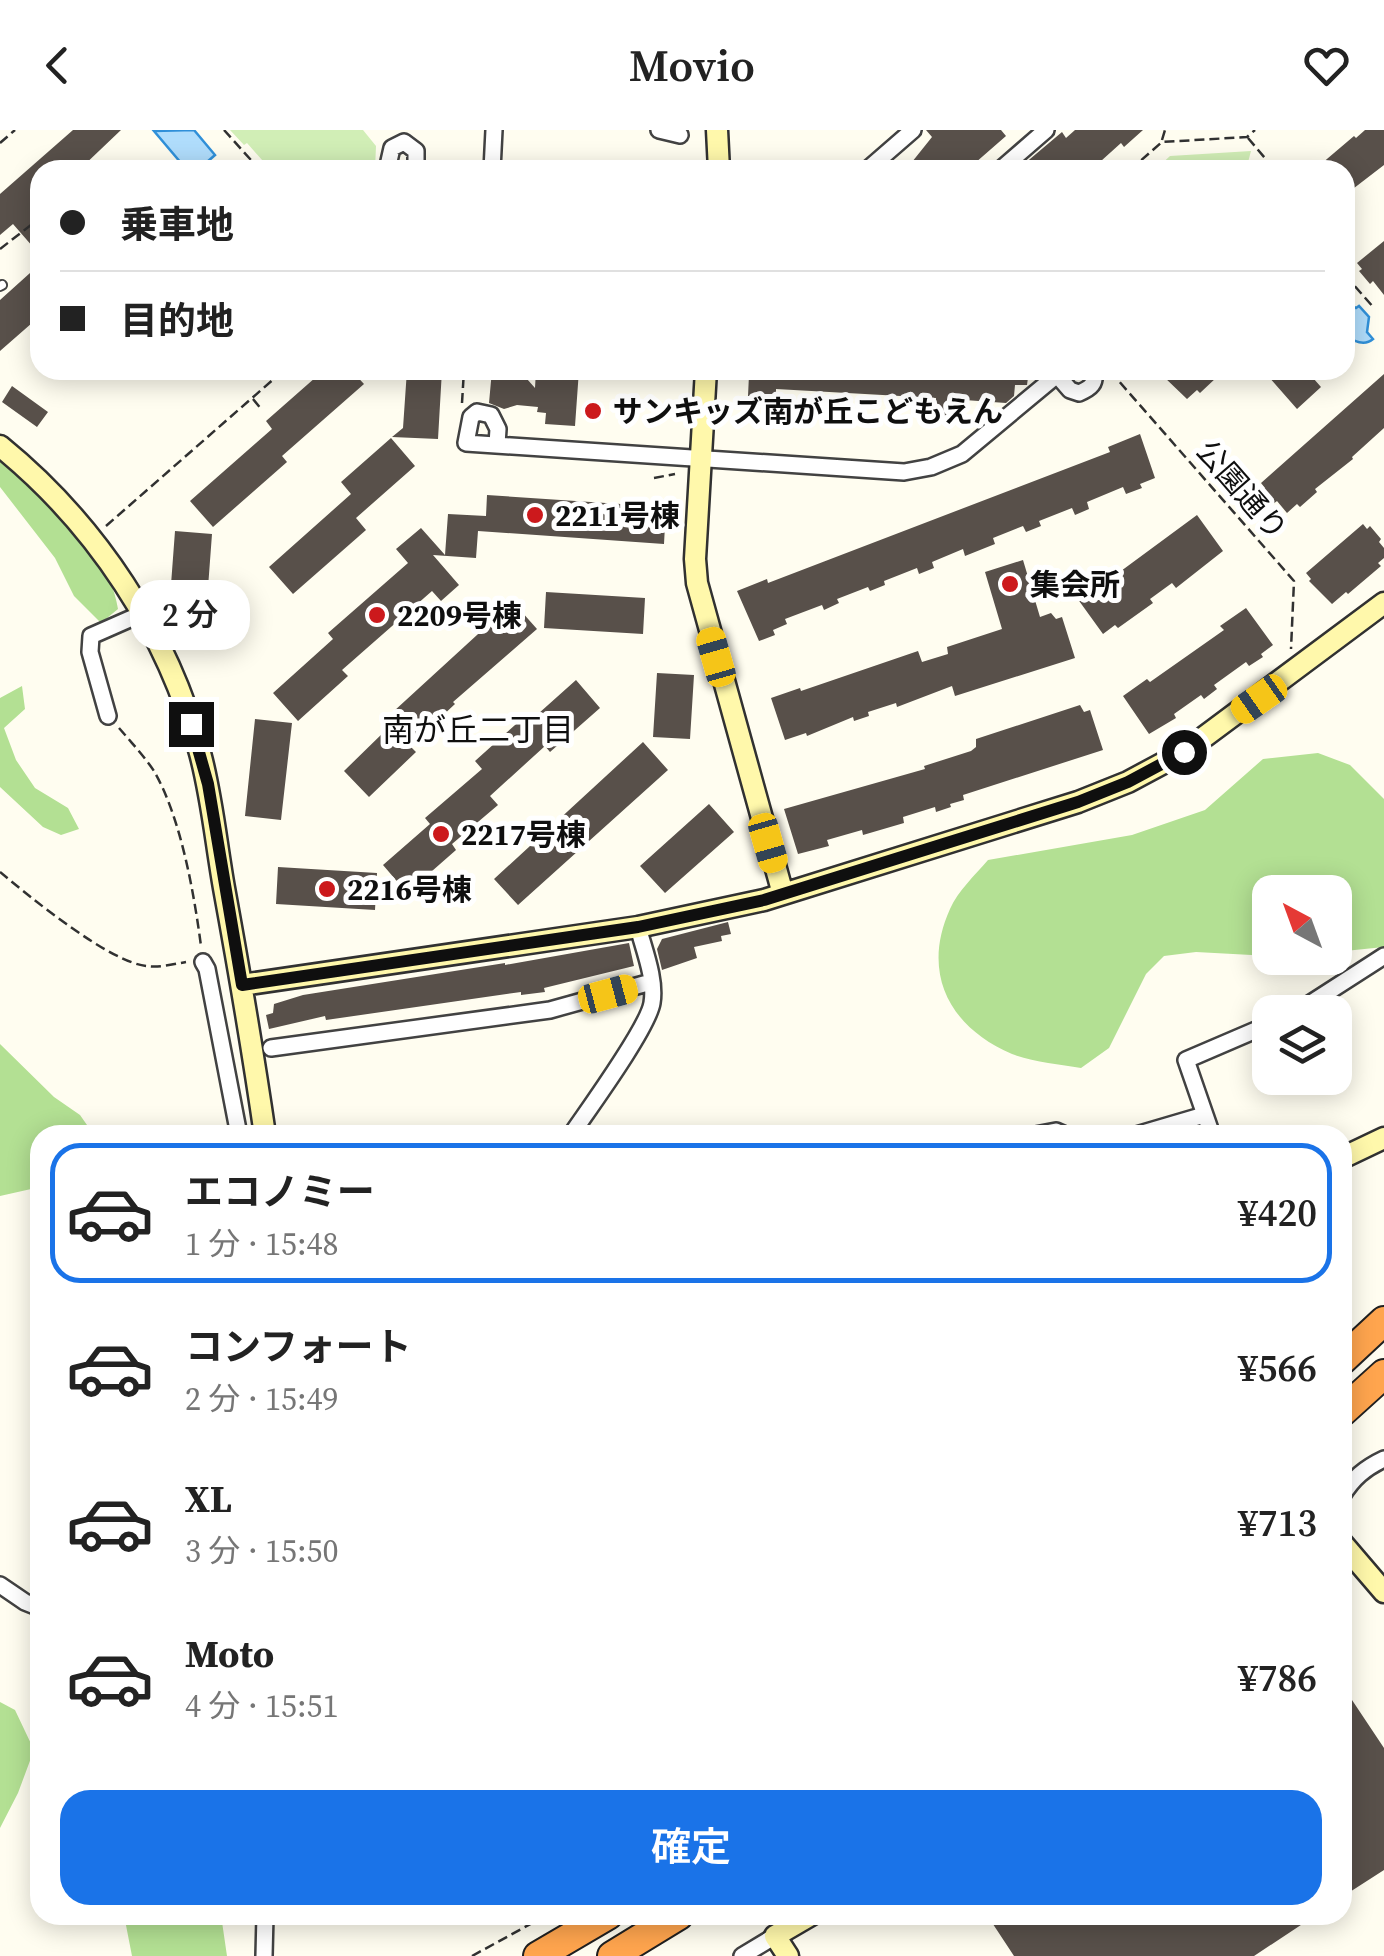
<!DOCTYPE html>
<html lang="ja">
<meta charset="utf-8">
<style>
body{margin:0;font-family:"Source Serif 4","Noto Sans JP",serif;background:#f2f2f2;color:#222;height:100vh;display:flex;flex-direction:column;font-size:38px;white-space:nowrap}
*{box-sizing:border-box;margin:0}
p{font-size:32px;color:#767676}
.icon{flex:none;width:55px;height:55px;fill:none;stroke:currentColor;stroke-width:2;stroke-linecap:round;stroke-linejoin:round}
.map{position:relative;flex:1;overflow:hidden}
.drawer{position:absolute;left:30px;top:995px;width:1322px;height:800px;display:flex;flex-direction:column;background:#fff;border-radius:30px;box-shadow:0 5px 25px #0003}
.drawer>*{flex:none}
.guide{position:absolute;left:30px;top:30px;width:1325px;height:220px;border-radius:30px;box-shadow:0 5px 25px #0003;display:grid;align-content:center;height:220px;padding:0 30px;background:#fff}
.needle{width:65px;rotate:319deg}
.buttons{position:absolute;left:1252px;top:745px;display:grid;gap:20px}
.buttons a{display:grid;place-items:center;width:100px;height:100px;border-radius:20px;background:#fff;box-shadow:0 5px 25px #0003;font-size:50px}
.end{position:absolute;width:45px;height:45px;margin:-22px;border:12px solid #0f0f0f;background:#fff;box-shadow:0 0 0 5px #fff}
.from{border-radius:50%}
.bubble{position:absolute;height:70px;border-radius:30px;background:#fff;box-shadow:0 5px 25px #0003;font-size:32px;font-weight:600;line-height:70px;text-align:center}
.car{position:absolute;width:30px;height:60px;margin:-30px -15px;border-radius:12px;box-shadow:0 0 8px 2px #0007;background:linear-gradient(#f5c518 24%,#345 0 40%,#f5c518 0 76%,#345 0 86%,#f5c518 0)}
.guide b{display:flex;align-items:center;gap:35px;height:95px;font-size:38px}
.guide b+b{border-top:2px solid #e0e0e0}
.guide i{width:25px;height:25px;background:#222}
ul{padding:18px 0 0;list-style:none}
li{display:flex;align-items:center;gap:30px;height:140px;margin:0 20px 15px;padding:0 10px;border:5px solid transparent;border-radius:30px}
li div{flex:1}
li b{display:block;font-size:38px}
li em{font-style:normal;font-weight:600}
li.current{border-color:#1a73e8}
li>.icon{width:90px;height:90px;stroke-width:1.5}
.primary-button{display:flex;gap:20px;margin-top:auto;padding:20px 30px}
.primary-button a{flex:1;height:115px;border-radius:30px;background:#1a73e8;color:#fff;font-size:40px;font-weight:600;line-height:115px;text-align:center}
header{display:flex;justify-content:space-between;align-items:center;height:130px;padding:0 30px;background:#fff;font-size:45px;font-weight:600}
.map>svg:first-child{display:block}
.green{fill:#d1eeb6}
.forest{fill:#b3e093}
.water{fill:#b0ddfc;stroke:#3090d9;stroke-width:2.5}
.building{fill:#58504a}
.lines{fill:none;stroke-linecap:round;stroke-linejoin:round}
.lane-casing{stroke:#424242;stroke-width:12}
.street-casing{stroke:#424242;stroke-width:20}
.secondary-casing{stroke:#313131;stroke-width:25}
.highway-casing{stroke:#202020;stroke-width:32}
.path{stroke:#313131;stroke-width:2.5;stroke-dasharray:10 5;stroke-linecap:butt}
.lane{stroke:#fff;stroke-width:8}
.street{stroke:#fff;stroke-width:15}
.secondary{stroke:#fff8ab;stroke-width:20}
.highway{stroke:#ffa54e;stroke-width:28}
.route{stroke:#0f0f0f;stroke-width:12}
.poi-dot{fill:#cc191c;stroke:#fff;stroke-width:4}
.labels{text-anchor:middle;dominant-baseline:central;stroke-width:10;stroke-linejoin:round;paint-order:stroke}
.poi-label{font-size:30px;font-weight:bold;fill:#0f0f0f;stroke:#fff;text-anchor:start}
.street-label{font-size:30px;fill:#0f0f0f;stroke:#fff}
.neighbourhood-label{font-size:32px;fill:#0f0f0f;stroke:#fff}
</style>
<header><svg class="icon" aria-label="back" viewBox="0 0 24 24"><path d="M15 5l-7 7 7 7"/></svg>Movio<svg class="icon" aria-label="heart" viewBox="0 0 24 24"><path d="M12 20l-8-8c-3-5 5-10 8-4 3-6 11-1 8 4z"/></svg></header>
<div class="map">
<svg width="1384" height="1826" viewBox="0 0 1384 1826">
<rect width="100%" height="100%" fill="#fffdf0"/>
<!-- green -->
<path class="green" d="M230,0h133l13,16 -1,24h-104l-24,-27 -3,2z
M1251,21l-5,19h-91l15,-14z"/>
<!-- forest -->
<path class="forest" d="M0,330c47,41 108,85 118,149l-17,14 -27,-27 -19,-38 -55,-71z
M22,556l3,23 -21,19 12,32 19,28 33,20 11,21 -18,6 -18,-8 -43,-40v-89z
M1318,623l32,12 34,34v148l-49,5v-60h-65v64l-74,-4 -32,4 -18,18 -37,74 -28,20c-22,-4 -49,-6 -69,-14 -63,-27 -91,-81 -62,-145 8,-18 25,-34 38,-49l144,-25 73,-25 58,-51z
M0,914l54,53 26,18 14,20h-54v52l-40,9z
M0,1572l15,8 19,40 -16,43 -18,35z
M124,1785h97l6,41h-95z"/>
<!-- water -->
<path class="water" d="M194,0l21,25 -17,15h-11l-33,-39z
M1345,171l11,7 3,-2 10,11 -2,15 6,7c-8,7 -20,3 -26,-4z"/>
<!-- building -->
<path class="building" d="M73,0h48l-42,40h-39v85l-27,-31 -13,11v-41z
M926,0h75l5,6 -39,34h-48l-7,-8 20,-25z
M1075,0h68l-19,17 -3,-4 -30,27h-74l45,-38 4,6z
M1365,0h19v35l-39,30v-25h-31l40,-34 2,2z
M1384,111v54l-11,-14 -3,3 -11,-13 3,-2 -5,-6z
M40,134v52l-40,35v-51z
M324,240h27l13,14 -82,72 5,6 -74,65 -23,-26 82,-72 -6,-8z
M407,240h35l-4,69 -46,-2 11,-9z
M492,240h27l16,18 1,-18h43l-4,56 -30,-2 1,-11 -9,-1 1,-5 -21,-2 -13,4 -15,-6z
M759,240h270l-2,15h-12l-1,11 -8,7 -55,-4 -1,18 -15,-1 1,-18 -160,-9v8l-28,-1 1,-21z
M1170,240h41l6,7 -17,16 -3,-3 -10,9 -24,-23z
M1275,240h31l15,17 -24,22 -29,-33z
M1384,244v54l-32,29 1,2 -38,30 2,3 -17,15 -3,-3 -10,9 -10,-12 -4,3 -11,-13 3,-3 -4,-5z
M12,256l36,26 -11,15 -35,-25z
M1140,304l15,44 -15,6 2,4 -16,6 -3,-7 -36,15 2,7 -14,6 -3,-7 -33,13 2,5 -15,6 -3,-6 -30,12 2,6 -30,12 -2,-7 -31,13 2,6 -15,6 -2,-6 -33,13 1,4 -15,6 -2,-4 -31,12 2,4 -15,7 -2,-5 -37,14 2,5 -14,6 2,5 -16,6 -22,-50 30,-12 1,4 342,-131 -2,-5z
M391,308l24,28 -59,52 10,12 -73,64 -24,-27 82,-73 -10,-12z
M487,365l179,12 -2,37 -186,-13 -2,27 -43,-3 26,30 -18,16 -9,-10 -90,79 6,6 -50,45 -25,-28 60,-54 -5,-6 80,-70 -12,-14 25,-21 24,27 3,-41 38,2z
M1197,385l26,36 -47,37 -4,-5 -22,16 3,4 -35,25 -3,-3 -12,9 -26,-36 25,-18 2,3 17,-12z
M1363,394l4,5 3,-3 11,13 -2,3 5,6v10l-6,5 3,3 -33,28 -2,-2 -14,12 -23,-23 2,-2 -5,-6z
M175,401l37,3 -5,67 -37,-3z
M1023,430l17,57 11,-4 5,6 6,-2 13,41 -120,38 -3,-10 -55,21 -1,-4 -28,9 1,4 -15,5 -1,-4 -46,19 -1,-3 -21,7 -14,-42 29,-10 1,3 117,-40 4,11 26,-8 -1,-7 55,-18 -17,-57z
M546,462l99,6 -2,36 -99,-6z
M513,472l24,27 -84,73 2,2 -45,42 6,6 -47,45 -25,-26 44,-43 -6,-6z
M1246,478l27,37 -12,9 2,3 -14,9 -3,-4 -32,23 3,4 -13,10 -3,-4 -27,19 2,4 -27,16 -26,-38 24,-17 3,3 74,-52 -4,-4z
M657,543l37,2 -4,64 -37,-2z
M576,550l24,28 -50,44 -5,-6 -55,50 8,9 -46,39 4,6 -49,43 -24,-28 47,-41 -5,-6 57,-49 -7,-8 49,-44 5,5z
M1080,575l4,7 6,-2 13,40 -140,45 1,5 -14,4 1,3 -15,5 -1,-5 -32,10 1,6 -41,12 -1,-5 -35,10 2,6 -31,8 -14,-45 141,-40 -1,-3 47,-15 5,-4v-8z
M255,589l37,4 -11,97 -36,-4z
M643,612l25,28 -150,135 -24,-26z
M709,674l25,28 -69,61 -25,-27z
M278,737l99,6 -2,37 -99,-6z
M728,792l3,12 -10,2 1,5 -28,6 3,11 -35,12 -5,-21 5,-10z
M629,813l5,23 -90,22 1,4 -24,3v-3l-195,28 -1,-4 -56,13 -3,-14 7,-2 1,-9 29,-9 202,-32v2z
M1342,1555l42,63v122l-42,27z
M987,1785h329l-62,41h-240z"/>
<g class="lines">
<!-- lane casing -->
<g class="lane-casing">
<path id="lane" d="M0,156l2,-1"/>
</g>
<!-- street casing -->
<g class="street-casing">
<path id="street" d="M659,0l21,5
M387,40l5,-22 12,-6 12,9v19
M492,40l2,-40
M867,40l46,-40
M1000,40l46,-40
M1057,245l13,15 9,3c12,-5 17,-9 15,-23
M497,314l1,-15 -7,-14 -14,-3 -6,5 -5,26 438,29 27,-5 31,-13 101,-84
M108,586l-18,-64 1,-16 50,-22
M203,832l4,7 32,166
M1297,882l87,-56
M271,918l279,-38 101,-28
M571,1005c17,-25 77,-107 81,-132 4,-24 -8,-53 -14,-76
M1035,1005l21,-4 9,4
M1136,1005l68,-20
M1212,1005l-26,-75 84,-36
M1342,1366c11,-18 23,-28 42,-37
M0,1455l25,17 15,6
M264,1826l1,-41
M742,1826l33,-20"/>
</g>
<!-- secondary casing -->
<g class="secondary-casing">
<path id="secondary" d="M717,0l2,40
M706,240l-11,189 2,24 86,311
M0,316c96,78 168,187 200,307 12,44 16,90 24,135 15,82 29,164 41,247
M242,855l396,-58 126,-27 314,-98 50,-20 56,-30 200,-149
M1342,1028l42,-20
M1342,1413l42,49
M788,1826l-13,-20 36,-21"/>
</g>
<!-- highway casing -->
<g class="highway-casing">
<path id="highway" d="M1342,1230l42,-39
M1342,1282l42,-38
M538,1826l70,-41
M612,1826l67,-41"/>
</g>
<!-- path -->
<path class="path" d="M224,0l36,40
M1248,8l22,26v6
M1162,10l3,-10
M0,13l15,-13
M220,40l7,-6 9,6
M907,40v-13
M1130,40l32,-28 85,-5 8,-7
M0,119l40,-31
M1345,145l29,33
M1110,241l184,210 -3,68
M253,269l9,11
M462,273l2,-33
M654,348l21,-4
M106,396l178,-156
M119,598c12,14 25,28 35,43 27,47 40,122 47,175
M0,742c30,25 110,91 147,94 12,2 27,-2 39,-4
M472,1826l75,-41"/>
<!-- lane -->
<use href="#lane" class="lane"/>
<!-- street -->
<use href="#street" class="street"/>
<!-- secondary -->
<use href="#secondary" class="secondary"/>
<!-- highway -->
<use href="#highway" class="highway"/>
</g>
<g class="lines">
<!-- route -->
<path class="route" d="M191,594l17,60 34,201 396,-58 126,-27 314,-98 50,-20 56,-30"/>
</g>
<!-- markers -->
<g class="poi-dot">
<circle cx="593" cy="281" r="10"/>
<circle cx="535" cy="385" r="10"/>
<circle cx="1010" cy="454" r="10"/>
<circle cx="377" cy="485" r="10"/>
<circle cx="441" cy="704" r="10"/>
<circle cx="327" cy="759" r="10"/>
</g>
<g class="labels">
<!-- poi labels -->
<g class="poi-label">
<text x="613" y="281">サンキッズ南が丘こどもえん</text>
<text x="555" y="385">2211号棟</text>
<text x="1030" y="454">集会所</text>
<text x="397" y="485">2209号棟</text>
<text x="461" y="704">2217号棟</text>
<text x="347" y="759">2216号棟</text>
</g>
<!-- street labels -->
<g class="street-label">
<text transform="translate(1242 360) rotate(49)">公園通り</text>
</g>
<!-- neighbourhood labels -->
<g class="neighbourhood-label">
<text x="478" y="600">南が丘二丁目</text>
</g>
</g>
</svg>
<div class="buttons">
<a><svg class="needle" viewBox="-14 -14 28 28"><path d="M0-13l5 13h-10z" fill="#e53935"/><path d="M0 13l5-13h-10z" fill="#767676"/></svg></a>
<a><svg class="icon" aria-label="layers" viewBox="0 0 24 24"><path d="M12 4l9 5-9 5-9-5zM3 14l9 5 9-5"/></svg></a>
</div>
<i class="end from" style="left:1184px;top:622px"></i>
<i class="end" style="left:191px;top:594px"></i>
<div class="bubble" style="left:130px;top:450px;width:120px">2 分</div>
<i class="car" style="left:716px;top:527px;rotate:344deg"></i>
<i class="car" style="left:1259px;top:569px;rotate:235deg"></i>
<i class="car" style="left:768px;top:713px;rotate:164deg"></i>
<i class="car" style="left:608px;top:864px;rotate:75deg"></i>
<div class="guide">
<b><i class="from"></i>乗車地</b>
<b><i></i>目的地</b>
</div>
<section class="drawer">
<ul>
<li class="current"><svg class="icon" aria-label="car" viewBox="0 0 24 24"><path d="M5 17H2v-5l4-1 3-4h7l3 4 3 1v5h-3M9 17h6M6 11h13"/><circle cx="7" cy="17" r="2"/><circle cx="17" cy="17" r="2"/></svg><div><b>エコノミー</b><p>1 分 · 15:48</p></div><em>¥420</em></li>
<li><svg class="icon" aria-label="car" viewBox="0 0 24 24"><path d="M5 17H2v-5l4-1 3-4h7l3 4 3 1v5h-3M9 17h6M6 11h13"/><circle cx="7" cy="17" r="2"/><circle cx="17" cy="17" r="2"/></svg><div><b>コンフォート</b><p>2 分 · 15:49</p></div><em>¥566</em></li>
<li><svg class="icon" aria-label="car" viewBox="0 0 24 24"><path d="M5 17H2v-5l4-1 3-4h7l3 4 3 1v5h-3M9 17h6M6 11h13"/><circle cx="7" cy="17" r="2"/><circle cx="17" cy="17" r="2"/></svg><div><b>XL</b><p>3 分 · 15:50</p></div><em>¥713</em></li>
<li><svg class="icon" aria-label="car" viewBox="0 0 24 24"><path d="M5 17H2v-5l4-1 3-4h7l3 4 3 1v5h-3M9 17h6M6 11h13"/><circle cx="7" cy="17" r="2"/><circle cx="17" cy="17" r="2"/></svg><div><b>Moto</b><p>4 分 · 15:51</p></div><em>¥786</em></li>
</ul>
<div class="primary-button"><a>確定</a></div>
</section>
</div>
